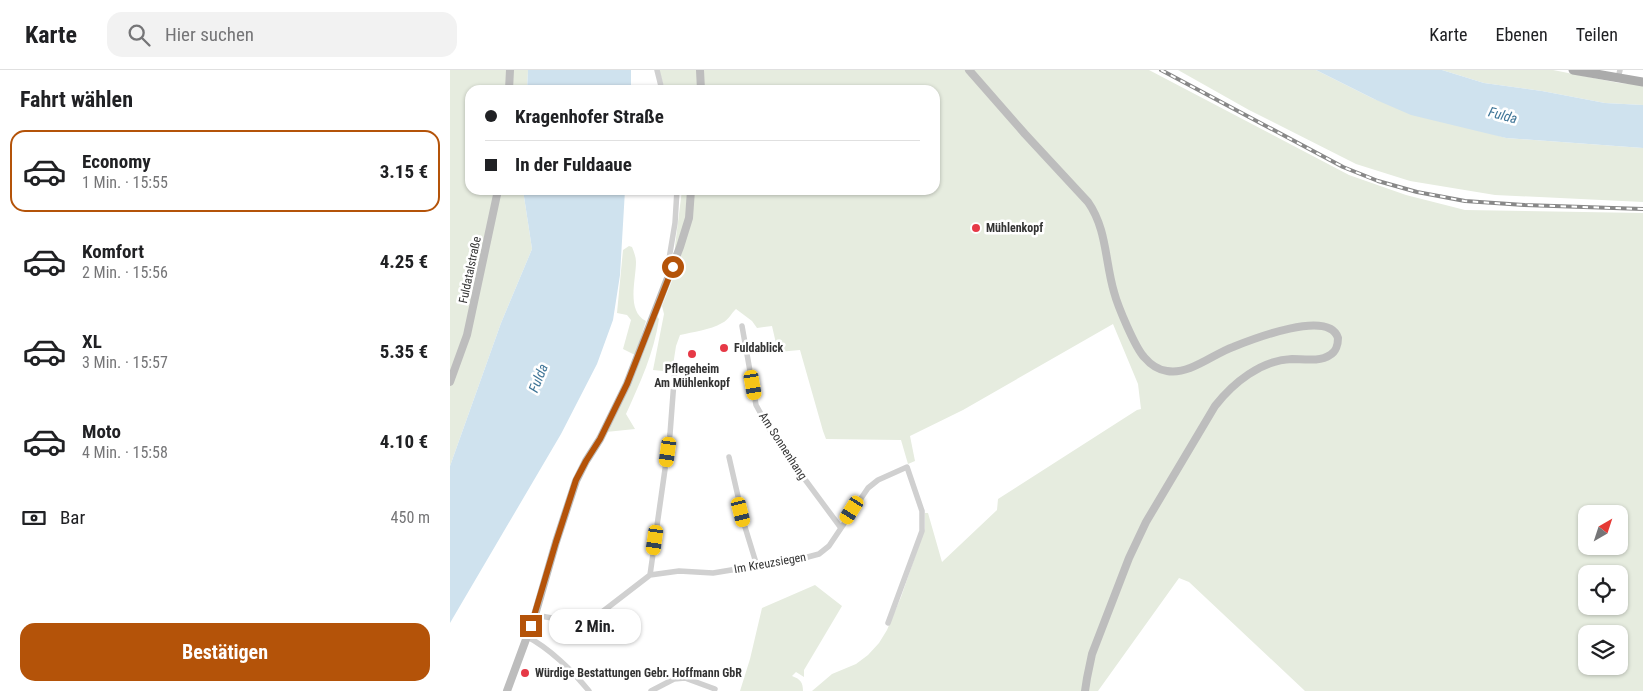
<!DOCTYPE html>
<html lang="de">
<meta charset="utf-8">
<style>
body{margin:0;font-family:"Roboto Condensed",sans-serif;background:#f2f2f2;color:#202124;height:100vh;display:flex;flex-direction:column;font-size:19px;white-space:nowrap}
*{box-sizing:border-box;margin:0}
p{font-size:16px;color:#757577}
.icon{flex:none;width:28px;height:28px;fill:none;stroke:currentColor;stroke-width:2;stroke-linecap:round;stroke-linejoin:round}
.map{position:relative;flex:1;overflow:hidden}
.drawer{display:flex;flex-direction:column;background:#fff;width:450px}
.drawer>*{flex:none}
.guide{position:absolute;left:15px;top:15px;width:475px;height:110px;border-radius:15px;box-shadow:0 1px 4px #0004;display:grid;align-content:center;height:110px;padding:0 20px;background:#fff}
.needle{width:32px;rotate:39deg}
.fabs{position:absolute;left:1128px;top:435px;display:grid;gap:10px}
.fabs a{display:grid;place-items:center;width:50px;height:50px;border-radius:10px;background:#fff;box-shadow:0 1px 4px #0004;font-size:25px}
.end{position:absolute;width:22px;height:22px;margin:-11px;border:6px solid #b45309;background:#fff;box-shadow:0 0 0 2px #fff}
.from{border-radius:50%}
.bubble{position:absolute;height:35px;border-radius:15px;background:#fff;box-shadow:0 1px 4px #0004;font-size:16px;font-weight:700;line-height:35px;text-align:center}
.car{position:absolute;width:15px;height:30px;margin:-15px -8px;border-radius:6px;box-shadow:0 0 4px 1px #0007;background:linear-gradient(#f5c518 24%,#345 0 40%,#f5c518 0 76%,#345 0 86%,#f5c518 0)}
.guide b{display:flex;align-items:center;gap:18px;height:48px;font-size:19px}
.guide b+b{border-top:1px solid #e0e0e0}
.guide i{width:12px;height:12px;background:#202124}
ul{padding:0;list-style:none}
li{display:flex;align-items:center;gap:15px;height:82px;margin:0 10px 8px;padding:0 10px;border:2px solid transparent;border-radius:15px}
li div{flex:1}
li b{display:block;font-size:19px}
li em{font-style:normal;font-weight:700}
li.selected{border-color:#b45309}
li>.icon{width:45px;height:45px;stroke-width:1.5}
h2{padding:0 20px;font-size:22px;line-height:60px}
.pay{display:flex;align-items:center;gap:12px;height:55px;padding:0 20px;font-size:19px}
.pay p{margin-inline-start:auto}
.cta{display:flex;gap:10px;margin-top:auto;padding:10px 20px}
.cta a{flex:1;height:58px;border-radius:15px;background:#b45309;color:#fff;font-size:20px;font-weight:700;line-height:58px;text-align:center}
header{display:flex;align-items:center;gap:30px;box-sizing:border-box;height:70px;padding:0 25px;background:#fff;border-bottom:1px solid #e0e0e0}
header strong{font-size:24px}
nav{display:flex;gap:28px;margin-inline-start:auto;font-size:18px}
.search{width:350px;height:45px;background:#f2f2f2;display:flex;align-items:center;gap:12px;box-sizing:border-box;padding:0 18px;border-radius:15px;color:#757577;font-size:19px}
main{display:flex;flex:1;min-height:0}
.map>svg:first-child{display:block}
.green{fill:#e6ecdf;fill-rule:evenodd}
.water{fill:#cfe2ee}
.lines{fill:none;stroke-linecap:round;stroke-linejoin:round}
.street{stroke:#d0d0d0;stroke-width:5.5}
.secondary{stroke:#bdbdbd;stroke-width:8}
.primary{stroke:#ababab;stroke-width:9}
.rail-casing{stroke:#888;stroke-width:4}
.rail{stroke:#fff;stroke-width:2;stroke-dasharray:5.5;stroke-linecap:butt}
.route{stroke:#b45309;stroke-width:6}
.poi-dot{fill:#e63946;stroke:#fff;stroke-width:2}
.labels{text-anchor:middle;dominant-baseline:central;stroke-width:5;stroke-linejoin:round;paint-order:stroke}
.poi-label{font-size:12px;font-weight:bold;fill:#333;stroke:#fff;text-anchor:start}
.street-label{font-size:12px;fill:#333;stroke:#fff}
.water-label{font-size:14px;font-style:italic;fill:#3f7597;stroke:#fff}
</style>
<header>
<strong>Karte</strong>
<div class="search"><svg class="icon" aria-label="search" viewBox="0 0 24 24"><circle cx="10" cy="10" r="6"/><path d="M15 15l6 6"/></svg>Hier suchen</div>
<nav><a>Karte</a><a>Ebenen</a><a>Teilen</a></nav>
</header>
<main>
<section class="drawer">
<h2>Fahrt wählen</h2>
<ul>
<li class="selected"><svg class="icon" aria-label="car" viewBox="0 0 24 24"><path d="M5 17H2v-5l4-1 3-4h7l3 4 3 1v5h-3M9 17h6M6 11h13"/><circle cx="7" cy="17" r="2"/><circle cx="17" cy="17" r="2"/></svg><div><b>Economy</b><p>1 Min. · 15:55</p></div><em>3.15 €</em></li>
<li><svg class="icon" aria-label="car" viewBox="0 0 24 24"><path d="M5 17H2v-5l4-1 3-4h7l3 4 3 1v5h-3M9 17h6M6 11h13"/><circle cx="7" cy="17" r="2"/><circle cx="17" cy="17" r="2"/></svg><div><b>Komfort</b><p>2 Min. · 15:56</p></div><em>4.25 €</em></li>
<li><svg class="icon" aria-label="car" viewBox="0 0 24 24"><path d="M5 17H2v-5l4-1 3-4h7l3 4 3 1v5h-3M9 17h6M6 11h13"/><circle cx="7" cy="17" r="2"/><circle cx="17" cy="17" r="2"/></svg><div><b>XL</b><p>3 Min. · 15:57</p></div><em>5.35 €</em></li>
<li><svg class="icon" aria-label="car" viewBox="0 0 24 24"><path d="M5 17H2v-5l4-1 3-4h7l3 4 3 1v5h-3M9 17h6M6 11h13"/><circle cx="7" cy="17" r="2"/><circle cx="17" cy="17" r="2"/></svg><div><b>Moto</b><p>4 Min. · 15:58</p></div><em>4.10 €</em></li>
</ul>
<div class="pay"><svg class="icon" aria-label="cash" viewBox="0 0 24 24"><path d="M3 7h18v10H3z"/><circle cx="12" cy="12" r="2"/></svg>Bar<p>450 m</p></div>
<div class="cta"><a>Bestätigen</a></div>
</section>
<div class="map">
<svg width="1193" height="621" viewBox="0 0 1193 621">
<rect width="100%" height="100%" fill="#fff"/>
<!-- green -->
<path class="green" d="M0,0h78l-1,20h-57v100h53l9,59 -31,74 -51,143z
M209,0h490l200,105 57,20 59,15 178,3v478h-338l-116,-109 -10,-4 -81,113h-286l20,-17 24,-10 12,-9 11,-12 8,-13 14,-33 24,-69v-15h3l14,49 55,-52 1,-11 139,-89 4,-1 -3,-25 -25,-60 -150,86 -53,26 5,25 -7,3 -7,-24 -75,-1 -3,-8 -23,-81 -22,2 -6,-26 -15,2 -5,-7 -16,-12c-5,4 -7,11 -14,14 -12,7 -29,9 -42,12l-4,11 -4,26 -19,-2 11,-56 -2,-8 15,-38 -2,-22 7,-56h253v-100h-270zM1136,444h33v32h-33zM1136,504h33v32h-33zM1136,564h33v32h-33z
M728,0h138l58,29 132,39 137,10v54l-148,-7 -85,-14 -54,-17 -107,-54z
M992,0h111l66,13 24,2v20l-38,-2 -63,-12 -58,-8z
M179,176l3,1c2,5 4,10 4,15 0,18 -10,49 10,59l-11,34 -12,-6 8,-29 -4,-5 -10,-2 6,-63z
M206,245l3,4c-5,34 -19,64 -33,95l9,15 -29,3z
M365,515l27,21 -38,64v7l-8,-5 -4,4c8,3 11,6 11,15h-63l10,-32 12,-51z"/>
<!-- water -->
<path class="water" d="M78,0h103v20h-104z
M866,0h126l42,13 58,8 63,12 38,2v43l-137,-10 -95,-23 -37,-16z
M73,120h102l-5,85 -7,45 -16,44 -36,70 -111,189v-157l51,-143 31,-74z"/>
<g class="lines">
<!-- street -->
<path class="street" d="M207,0l5,20
M1168,8l2,-8
M223,197l-4,-8 6,-36 2,-33
M292,256l14,79 19,34 66,89
M279,387l16,70 12,39
M200,505l20,-141 5,-66
M85,545l45,8 22,-11 48,-37 29,-4 34,2 91,-15 15,-4 10,-8 39,-58 10,-8 29,-13 15,44v20l-34,92
M76,566c23,12 47,35 63,55
M201,621l23,-12 11,-1 30,11"/>
<!-- secondary -->
<path class="secondary" d="M250,0l1,20
M519,0l56,64 63,68c19,27 17,60 26,90 4,15 21,55 30,65 6,7 14,13 23,14 23,4 46,-17 66,-24 20,-8 96,-38 105,-9 0,6 -2,14 -8,17 -10,7 -27,4 -38,4 -31,1 -59,24 -77,47l-69,116 -17,36 -37,96 -5,24 -2,13
M59,20l1,-20
M0,312l17,-47 31,-145
M57,621l28,-76 21,-73 20,-61 10,-20 14,-22 27,-55 53,-137 9,-29 2,-28"/>
<!-- primary -->
<path class="primary" d="M1123,0l70,12"/>
<!-- rail casing -->
<g class="rail-casing">
<path id="rail" d="M711,0l182,97 35,14 39,11 48,9 59,4 119,4"/>
</g>
<!-- rail -->
<use href="#rail" class="rail"/>
</g>
<g class="lines">
<!-- route -->
<path class="route" d="M81,556l25,-84 20,-62 10,-19 14,-22 27,-55 46,-117"/>
</g>
<!-- markers -->
<g class="poi-dot">
<circle cx="526" cy="158" r="5"/>
<circle cx="274" cy="278" r="5"/>
<circle cx="242" cy="284" r="5"/>
<circle cx="75" cy="603" r="5"/>
</g>
<g class="labels">
<!-- poi labels -->
<g class="poi-label">
<text x="536" y="158">Mühlenkopf</text>
<text x="284" y="278">Fuldablick</text>
<text x="242" y="299" text-anchor="middle">Pflegeheim<tspan x="242" dy="14">Am Mühlenkopf</tspan></text>
<text x="85" y="603">Würdige Bestattungen Gebr. Hoffmann GbR</text>
</g>
<!-- street labels -->
<g class="street-label">
<text transform="translate(20 200) rotate(-78)">Fuldatalstraße</text>
<text transform="translate(333 376) rotate(57)">Am Sonnenhang</text>
<text transform="translate(320 493) rotate(-10)">Im Kreuzsiegen</text>
</g>
<!-- water labels -->
<g class="water-label">
<text transform="translate(1053 45) rotate(15)">Fulda</text>
<text transform="translate(88 308) rotate(-68)">Fulda</text>
</g>
</g>
</svg>
<div class="fabs">
<a><svg class="needle" viewBox="-14 -14 28 28"><path d="M0-13l5 13h-10z" fill="#e53935"/><path d="M0 13l5-13h-10z" fill="#757577"/></svg></a>
<a><svg class="icon" aria-label="locate" viewBox="0 0 24 24"><circle cx="12" cy="12" r="6"/><path d="M12 2v4M12 18v4M2 12h4M18 12h4"/></svg></a>
<a><svg class="icon" aria-label="layers" viewBox="0 0 24 24"><path d="M12 4l9 5-9 5-9-5zM3 14l9 5 9-5"/></svg></a>
</div>
<i class="end from" style="left:223px;top:197px"></i>
<i class="end" style="left:81px;top:556px"></i>
<div class="bubble" style="left:99px;top:539px;width:92px">2 Min.</div>
<i class="car" style="left:303px;top:315px;rotate:170deg"></i>
<i class="car" style="left:218px;top:382px;rotate:188deg"></i>
<i class="car" style="left:402px;top:440px;rotate:212deg"></i>
<i class="car" style="left:291px;top:442px;rotate:166deg"></i>
<i class="car" style="left:205px;top:470px;rotate:188deg"></i>
<div class="guide">
<b><i class="from"></i>Kragenhofer Straße</b>
<b><i></i>In der Fuldaaue</b>
</div>
</div>
</main>
